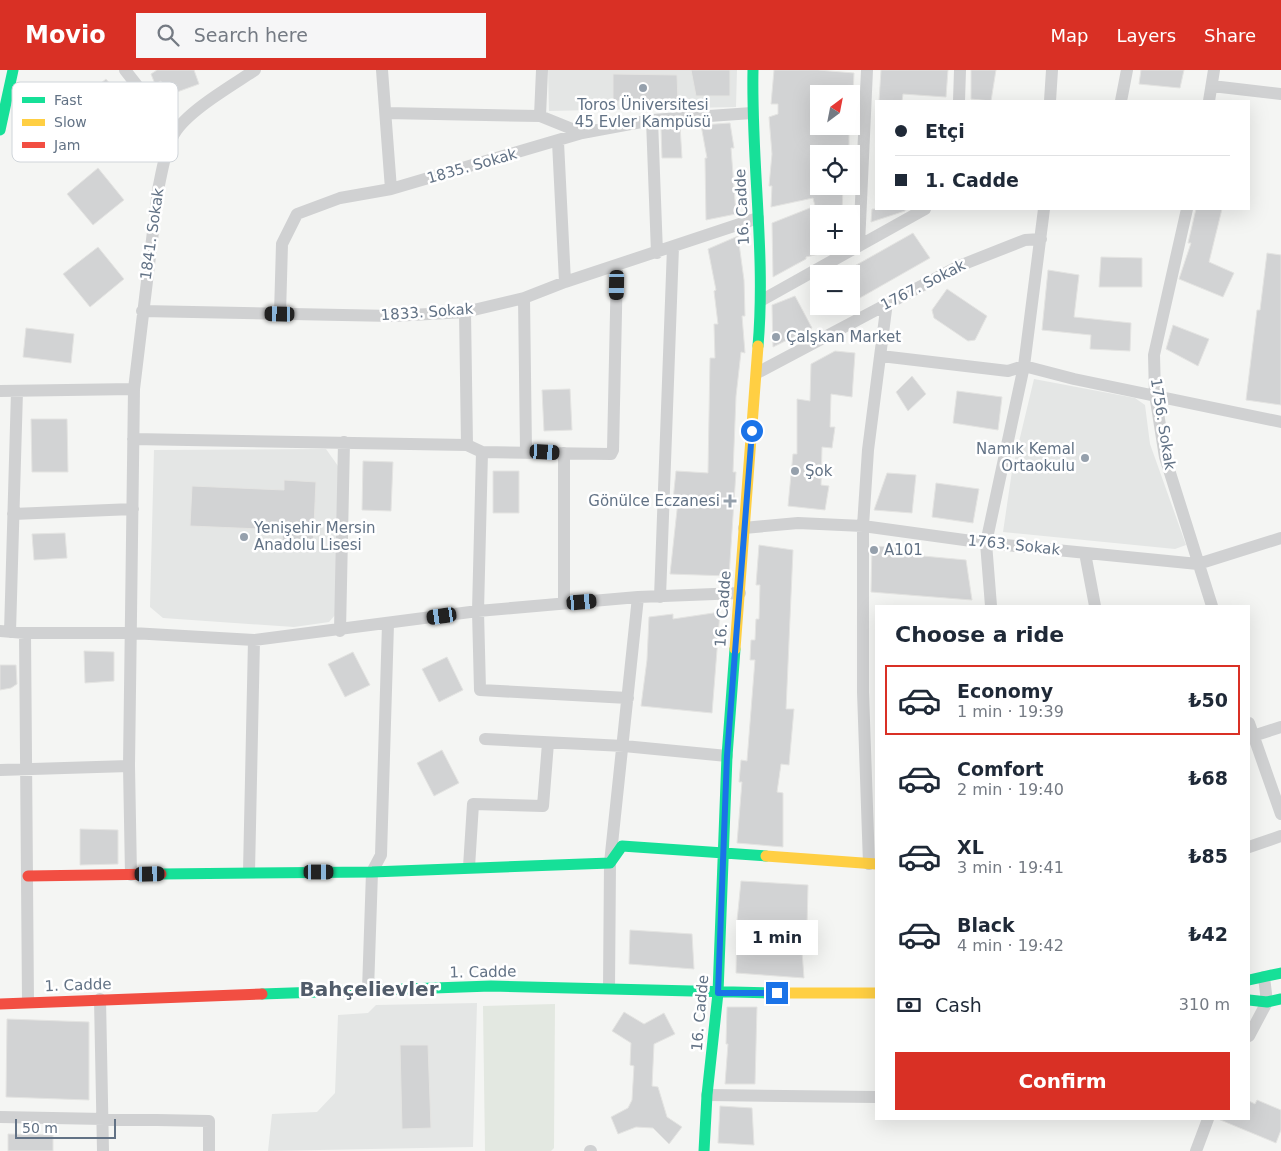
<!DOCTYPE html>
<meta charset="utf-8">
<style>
body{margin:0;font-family:"DejaVu Sans",sans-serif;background:#f6f6f7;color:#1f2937;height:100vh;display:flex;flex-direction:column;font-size:19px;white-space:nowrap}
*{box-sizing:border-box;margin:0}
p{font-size:16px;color:#747a83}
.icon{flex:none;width:28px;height:28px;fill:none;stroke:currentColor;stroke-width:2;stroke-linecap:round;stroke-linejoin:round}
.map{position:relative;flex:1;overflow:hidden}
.panel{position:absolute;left:875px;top:535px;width:375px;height:515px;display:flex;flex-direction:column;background:#fff;border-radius:0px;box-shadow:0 5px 20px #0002}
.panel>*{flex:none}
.banner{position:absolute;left:875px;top:30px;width:375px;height:110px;border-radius:0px;box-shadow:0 5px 20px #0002;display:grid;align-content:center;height:110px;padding:0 20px;background:#fff}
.needle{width:32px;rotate:32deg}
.tools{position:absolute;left:810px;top:15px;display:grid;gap:10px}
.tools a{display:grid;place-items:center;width:50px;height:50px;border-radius:0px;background:#fff;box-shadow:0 5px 20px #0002;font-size:25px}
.scale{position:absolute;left:15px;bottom:12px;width:101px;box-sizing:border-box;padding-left:5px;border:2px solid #627285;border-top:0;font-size:14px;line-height:18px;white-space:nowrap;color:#627285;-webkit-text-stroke:4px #fff;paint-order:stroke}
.end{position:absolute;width:22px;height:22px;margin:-11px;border:6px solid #1a73e8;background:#fff;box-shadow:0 0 0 2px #fff}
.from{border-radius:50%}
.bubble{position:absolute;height:35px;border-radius:0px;background:#fff;box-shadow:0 5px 20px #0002;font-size:16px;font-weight:700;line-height:35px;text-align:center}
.car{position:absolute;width:15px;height:30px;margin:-15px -8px;border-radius:6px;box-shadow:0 0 4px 1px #0007;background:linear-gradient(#222 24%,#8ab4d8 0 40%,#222 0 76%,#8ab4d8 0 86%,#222 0)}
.banner b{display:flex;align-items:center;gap:18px;height:48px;font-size:19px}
.banner b+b{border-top:1px solid #e0e1e3}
.banner i{width:12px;height:12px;background:#1f2937}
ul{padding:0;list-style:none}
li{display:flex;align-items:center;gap:15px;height:70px;margin:0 10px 8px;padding:0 10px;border:2px solid transparent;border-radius:0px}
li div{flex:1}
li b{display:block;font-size:19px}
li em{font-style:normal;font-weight:700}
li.selected{border-color:#d93025}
li>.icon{width:45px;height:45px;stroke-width:1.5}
h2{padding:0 20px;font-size:22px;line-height:60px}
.pay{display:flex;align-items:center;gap:12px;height:55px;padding:0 20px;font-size:19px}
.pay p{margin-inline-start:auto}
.action{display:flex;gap:10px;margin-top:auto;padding:10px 20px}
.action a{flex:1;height:58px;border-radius:0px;background:#d93025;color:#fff;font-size:20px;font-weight:700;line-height:58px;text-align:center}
header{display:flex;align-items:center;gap:30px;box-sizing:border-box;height:70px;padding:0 25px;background:#d93025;color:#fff}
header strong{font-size:24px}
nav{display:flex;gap:28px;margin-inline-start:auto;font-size:18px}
.search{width:350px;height:45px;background:#f6f6f7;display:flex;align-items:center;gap:12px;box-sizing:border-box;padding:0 18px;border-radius:0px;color:#747a83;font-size:19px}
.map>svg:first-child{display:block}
.built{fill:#e4e6e5}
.green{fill:#e3e8e1}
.building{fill:#d2d3d4;stroke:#e4e4e2}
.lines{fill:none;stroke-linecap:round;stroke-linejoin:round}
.street{stroke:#d0d1d2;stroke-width:12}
.fast{stroke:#16e098;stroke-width:11}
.slow{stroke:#ffcf43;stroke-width:11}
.jam{stroke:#f24e42;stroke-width:11}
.route{stroke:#1a73e8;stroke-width:6}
.poi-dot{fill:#95a0ac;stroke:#fff;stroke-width:2}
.labels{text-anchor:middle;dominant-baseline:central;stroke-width:5;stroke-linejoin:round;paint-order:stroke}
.poi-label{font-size:15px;fill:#627285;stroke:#fff;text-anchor:start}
.street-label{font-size:15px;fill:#627285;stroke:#fff}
.district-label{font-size:20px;font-weight:bold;fill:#515c6a;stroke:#fff}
.key{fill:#fff;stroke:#d0d5da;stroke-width:1}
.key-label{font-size:14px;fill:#627285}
</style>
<header>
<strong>Movio</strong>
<div class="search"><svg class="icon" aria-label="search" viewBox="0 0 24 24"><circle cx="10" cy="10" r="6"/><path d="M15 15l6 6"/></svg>Search here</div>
<nav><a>Map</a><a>Layers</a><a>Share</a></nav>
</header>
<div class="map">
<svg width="1281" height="1081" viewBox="0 0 1281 1081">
<rect width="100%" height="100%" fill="#f4f5f3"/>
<!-- built -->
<path class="built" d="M548,0h189l-1,37 -187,4z
M1034,309l101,19 10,7 5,39 36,101 -11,4 -172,-17 9,-61z
M326,379l12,17 -2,148 -7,8 -35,5 -131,-9 -13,-11 4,-157z
M477,933l-4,144 -205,4 4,-37 45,-2 18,-19 3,-78 30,-2 8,-8z"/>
<!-- green -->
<path class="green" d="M555,934l-1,144 -3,3h-66l-2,-145z"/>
<!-- building -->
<path class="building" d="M157,0h37l5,14 -33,12 -5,-15 -6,3 -4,-10z
M691,0h39v26h-34z
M774,0h44l36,3 -1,21h-39l-2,32h37v28h-30v32h24l-1,28h-23v40l-13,3v2l-33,18 -1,-54 43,-17 -2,-8 -42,9 1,-21h-3l3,-32 -3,-37 9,-3v-10h-7z
M881,0h67l-2,27 -43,-3 -1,7h-23z
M971,0h25l-5,31 -20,-2z
M1141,0h43l-4,18 -41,-4z
M613,4l64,1 1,27 -65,-1z
M106,9l27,33 -35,27 -26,-32z
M730,53l4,25h-3l5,66 -30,6 -1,-62h2l-6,-33z
M680,56l2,32h-20l-1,-30z
M98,98l26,32 -31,25 -26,-31z
M872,139h33v2l-34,11z
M1196,139h26l-13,53 25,11 -11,24 -44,-18 12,-36h-3z
M913,163l17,25 -79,45v-35z
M738,166l6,44 1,36h-3l3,37 -4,-1 -5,44 -3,76h3l-7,104 -59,-2 8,-73 -5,-1 3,-29 32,2 2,-115h5l-1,-34h4l-4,-33 2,-1 -8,-41z
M98,177l26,32 -34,28 -27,-33z
M1267,183l14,2v150l-35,-5 11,-90h3z
M1101,187l41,1v29h-43z
M1048,200l31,5 -5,42 57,6 -1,28 -40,-2 1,-14 -49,-5z
M947,219l40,27 -12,24 -7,1 -34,-23 -2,-8z
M795,226l17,32 -39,19 -1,-42z
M1173,255l36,14 -11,27 -32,-17z
M26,258l48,6 -3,29 -48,-6z
M835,281l20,2 -3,44 -21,-3 -1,33h5l-3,21 -10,-1 -1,38 8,1 -4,24 -37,-4 5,-52h4v-55l13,2 1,-37z
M912,306l14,18 -18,17 -12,-19z
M570,319l2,41 -28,1 -2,-41z
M957,321l45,6 -4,33 -45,-7z
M31,349h36l1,53h-36z
M363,391l30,1 -2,49 -29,-1z
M493,401h26v42h-26z
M887,403l29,2 -4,38 -38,-3z
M284,410l32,2 -3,66 -31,-2 1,-16 -93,-4 2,-40 92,4z
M936,413l43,6 -6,34 -41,-6z
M65,463l2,25 -33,2 -2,-26z
M759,475l34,5 -7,159h8l-5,56 -8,-1 -4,28 6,1v54l-46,-4 5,-61h-3l2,-22 6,1 8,-101h-5l1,-20h4l1,-21h3l1,-34h-4z
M872,476l40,2v7l54,5 6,40 -101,-8z
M720,542l-8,101 -71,-7 6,-46 2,-43 24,-3v5z
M84,581l30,1v29l-29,2z
M353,582l17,33 -25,12 -17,-33z
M447,587l16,33 -24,12 -17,-33z
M0,595h16l1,19 -6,4 -11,2z
M442,680l17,33 -25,13 -17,-33z
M80,759l38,1v34l-38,1z
M741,811l67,4 -1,41 -7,-1 4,53 -68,-5 1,-52z
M630,860l62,4 2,35 -65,-5z
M727,937h30l-2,77h-30l3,-40h-2z
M624,942l20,12 20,-11 11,21 -21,10 -2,42 6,1 9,30 15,10 -13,17 -16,-16 -17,-1 -18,7 -7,-17 17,-9 4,-8 2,-34 -4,-1 1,-22 -19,-12z
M7,949l82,3v78l-83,-3z
M400,975h28l3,83 -29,1z
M1257,1030l24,10v20l-5,13 -58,-24h31v-18l6,3z
M720,1036l32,2 2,37 -36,-2z
M8,1064l45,1v16h-45z"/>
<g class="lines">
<!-- street -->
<path class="street" d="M125,0l49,63
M382,0l9,119
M1212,16l69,8
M959,31l1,-31
M1050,31l2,-31
M1121,31l6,-31
M1209,31l5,-31
M386,43l154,3 42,17
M540,46l2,-46
M652,50l5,133
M558,72l7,140
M1187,139l-33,146 1,39 10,63 47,149
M859,175l8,-175
M524,228l2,153
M762,230l163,-91
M142,241l251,5 72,-4 59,-14 41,-16 193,-64
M465,242l2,133
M280,244l2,-70 15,-30 43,-16 51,-9 191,-56 70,-13 100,-7
M881,286l127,15 16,-5 50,13 207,43
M757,303l202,-107 66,-26 16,-1
M0,321l134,-2
M133,369l334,6 15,7 129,2 2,-4 4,-184
M482,382l-4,159 2,79 148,8
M564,383v150
M13,444l120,-5
M744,458l54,-5 65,3 123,17 212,21 83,-26
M1085,483l10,53
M660,527l13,-350
M991,536l-5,-63 38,-177 20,-157
M0,561l25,2h107l122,7 224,-29 160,-14 102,-4
M340,561l4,-189
M10,562l7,-241
M25,563l3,369
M1249,653l32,91
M1253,666l28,-9
M485,669l139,7 103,10
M0,700l129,-4
M1249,777l32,-11
M869,794l-6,-172v-166l5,-76 19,-148
M469,797l4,-63 70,2 5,-63
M249,802l5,-232
M131,805l-2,-109 5,-377 24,-199c4,-19 7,-39 16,-56 13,-23 59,-49 81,-64
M609,918l1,-125 28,-266
M368,920l4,-118 9,-17 7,-231
M100,929l3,152
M1249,966l18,-34 -3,-25
M707,1025l169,2
M0,1047l209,4v30
M590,1081h1
M1196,1081l12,-32"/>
<!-- fast -->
<path class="fast" d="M753,0c-2,92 13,184 5,276
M0,60l13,-60
M161,804l211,-2 238,-9 12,-17 144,10
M1249,910l32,-7
M262,924l229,-8 279,7
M1249,930l18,2 14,-3
M704,1081l3,-56 11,-102 9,-237 8,-107"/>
<!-- slow -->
<path class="slow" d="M735,579l23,-303
M766,786l110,8
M770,923h106"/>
<!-- jam -->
<path class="jam" d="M28,806l133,-2
M0,934l262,-10"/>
</g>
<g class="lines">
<!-- route -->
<path class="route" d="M752,361l-25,325 -9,237h59"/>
</g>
<!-- markers -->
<g class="poi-dot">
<circle cx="643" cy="18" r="5"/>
<circle cx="776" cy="267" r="5"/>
<circle cx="1085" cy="388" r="5"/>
<circle cx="795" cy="401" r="5"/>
<path d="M727.5 423.5h5v5h5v5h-5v5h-5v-5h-5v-5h5z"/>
<circle cx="244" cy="467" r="5"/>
<circle cx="874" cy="480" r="5"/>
</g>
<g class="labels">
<!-- poi labels -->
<g class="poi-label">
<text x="643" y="35" text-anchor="middle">Toros Üniversitesi<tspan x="643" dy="17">45 Evler Kampüsü</tspan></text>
<text x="786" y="267">Çalşkan Market</text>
<text x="1075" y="379" text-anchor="end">Namık Kemal<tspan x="1075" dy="17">Ortaokulu</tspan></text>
<text x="805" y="401">Şok</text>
<text x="720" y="431" text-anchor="end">Gönülce Eczanesi</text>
<text x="254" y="458">Yenişehir Mersin<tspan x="254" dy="17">Anadolu Lisesi</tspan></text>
<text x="884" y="480">A101</text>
</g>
<!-- street labels -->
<g class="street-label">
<text transform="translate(472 96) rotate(-16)">1835. Sokak</text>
<text transform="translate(742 137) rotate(-93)">16. Cadde</text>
<text transform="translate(152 164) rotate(-82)">1841. Sokak</text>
<text transform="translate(923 215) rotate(-27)">1767. Sokak</text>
<text transform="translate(427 242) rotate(-4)">1833. Sokak</text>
<text transform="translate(1163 354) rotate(81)">1756. Sokak</text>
<text transform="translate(1014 475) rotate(6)">1763. Sokak</text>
<text transform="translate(723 539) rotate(-86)">16. Cadde</text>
<text transform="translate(483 902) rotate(-1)">1. Cadde</text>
<text transform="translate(78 915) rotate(-2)">1. Cadde</text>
<text transform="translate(700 943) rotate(-85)">16. Cadde</text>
</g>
<!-- district labels -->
<g class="district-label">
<text x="369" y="919">Bahçelievler</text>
</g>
</g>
<!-- legend -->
<rect x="12" y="12" width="166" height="80" rx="8" class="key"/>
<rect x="22" y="27" width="23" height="6" fill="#16e098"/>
<rect x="22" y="49" width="23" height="7" fill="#ffcf43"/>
<rect x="22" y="72" width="23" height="6" fill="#f24e42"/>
<g class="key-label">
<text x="54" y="35">Fast</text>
<text x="54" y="57">Slow</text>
<text x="54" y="80">Jam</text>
</g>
</svg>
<div class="tools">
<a><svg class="needle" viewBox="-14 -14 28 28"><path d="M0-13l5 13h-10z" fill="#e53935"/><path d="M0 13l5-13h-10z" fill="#747a83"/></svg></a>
<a><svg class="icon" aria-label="locate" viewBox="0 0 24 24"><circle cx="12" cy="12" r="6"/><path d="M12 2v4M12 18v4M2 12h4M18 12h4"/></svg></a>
<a>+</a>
<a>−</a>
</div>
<div class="scale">50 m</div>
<i class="end from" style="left:752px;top:361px"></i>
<i class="end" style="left:777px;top:923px"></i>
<div class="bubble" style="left:736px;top:850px;width:82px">1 min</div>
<i class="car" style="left:617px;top:215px;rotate:181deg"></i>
<i class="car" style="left:280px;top:244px;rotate:271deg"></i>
<i class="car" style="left:545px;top:382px;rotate:93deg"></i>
<i class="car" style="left:582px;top:532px;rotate:85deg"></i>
<i class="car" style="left:442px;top:546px;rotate:262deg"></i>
<i class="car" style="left:319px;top:802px;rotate:90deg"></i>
<i class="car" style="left:150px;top:804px;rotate:89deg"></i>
<div class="banner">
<b><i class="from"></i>Etçi</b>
<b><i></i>1. Cadde</b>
</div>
<section class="panel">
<h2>Choose a ride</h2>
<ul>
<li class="selected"><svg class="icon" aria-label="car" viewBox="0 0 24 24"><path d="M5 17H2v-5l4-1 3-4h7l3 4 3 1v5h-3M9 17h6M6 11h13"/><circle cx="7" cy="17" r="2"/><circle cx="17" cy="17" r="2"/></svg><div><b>Economy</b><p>1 min · 19:39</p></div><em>₺50</em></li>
<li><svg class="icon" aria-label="car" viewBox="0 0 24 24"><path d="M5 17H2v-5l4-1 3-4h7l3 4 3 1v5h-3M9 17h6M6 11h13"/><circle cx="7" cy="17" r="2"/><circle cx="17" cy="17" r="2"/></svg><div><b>Comfort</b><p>2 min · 19:40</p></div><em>₺68</em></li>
<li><svg class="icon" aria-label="car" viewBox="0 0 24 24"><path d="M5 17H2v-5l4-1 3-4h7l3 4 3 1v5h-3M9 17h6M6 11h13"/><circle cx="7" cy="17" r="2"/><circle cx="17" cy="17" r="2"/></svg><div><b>XL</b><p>3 min · 19:41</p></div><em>₺85</em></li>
<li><svg class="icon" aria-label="car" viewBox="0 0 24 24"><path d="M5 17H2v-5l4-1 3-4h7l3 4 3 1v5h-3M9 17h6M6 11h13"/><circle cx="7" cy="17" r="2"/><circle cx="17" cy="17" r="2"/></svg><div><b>Black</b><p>4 min · 19:42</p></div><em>₺42</em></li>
</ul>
<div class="pay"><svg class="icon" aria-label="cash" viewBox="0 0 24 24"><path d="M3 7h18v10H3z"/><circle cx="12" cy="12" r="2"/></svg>Cash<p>310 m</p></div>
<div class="action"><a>Confirm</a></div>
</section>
</div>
